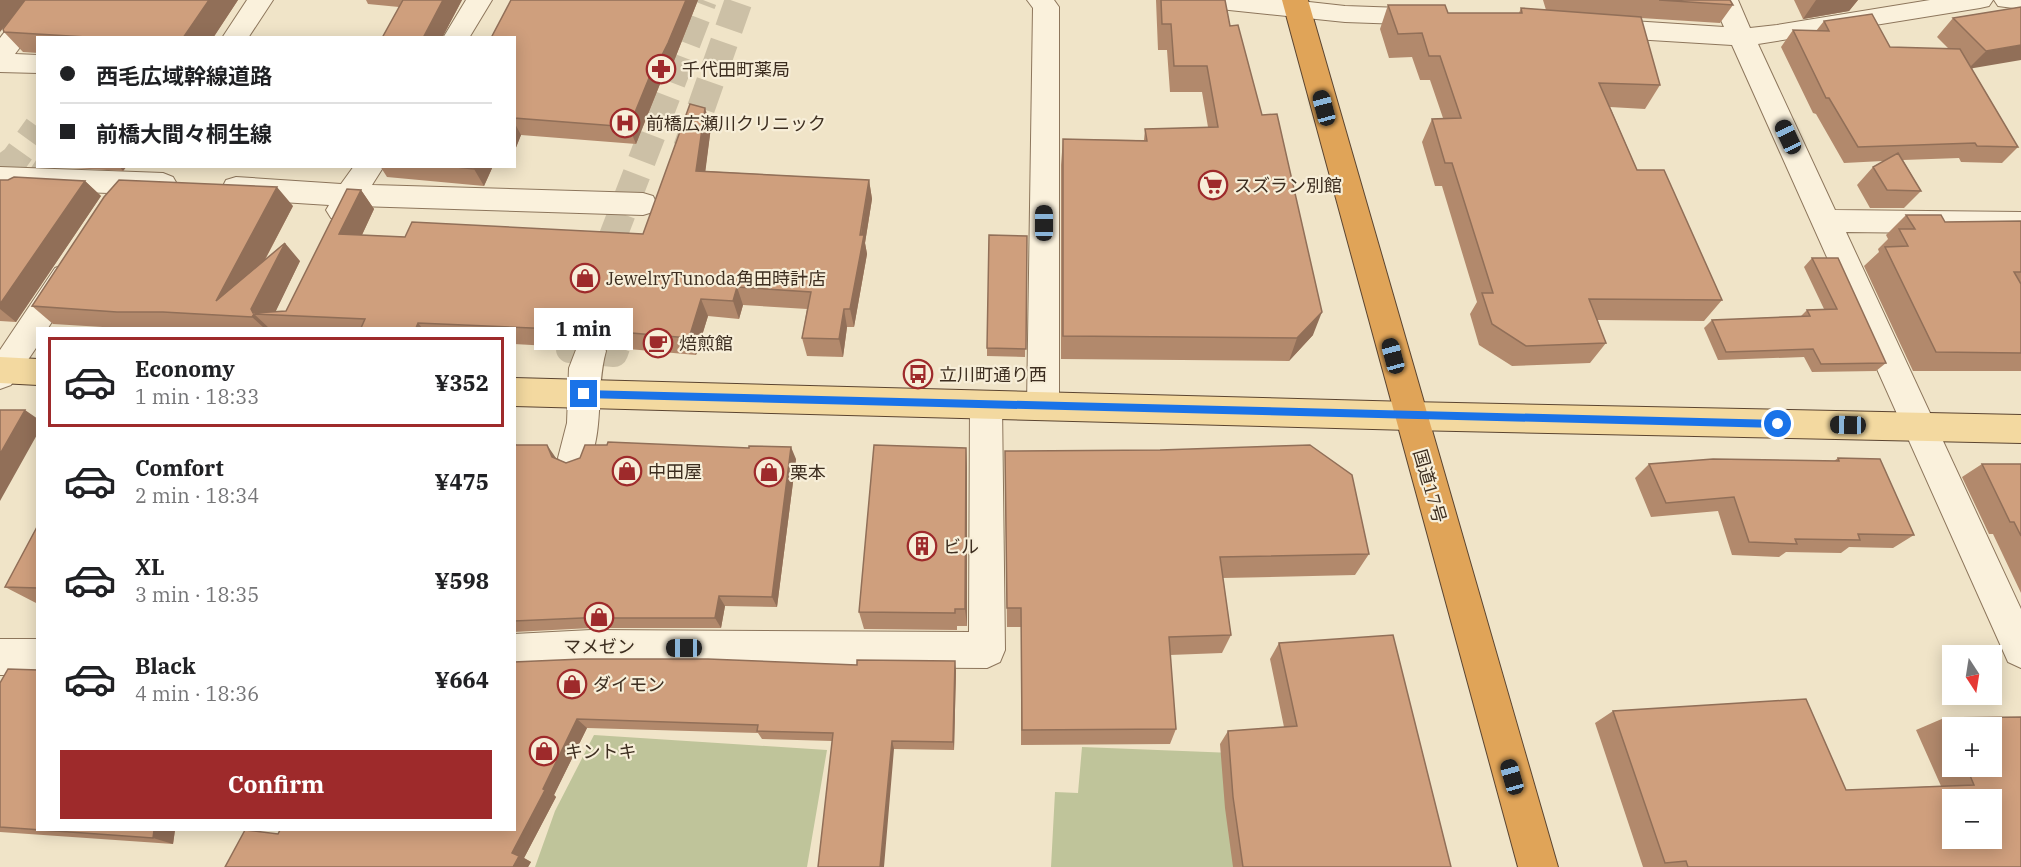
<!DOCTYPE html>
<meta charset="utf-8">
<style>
body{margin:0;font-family:"IBM Plex Serif","Noto Sans JP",serif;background:#f2f2f2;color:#202124;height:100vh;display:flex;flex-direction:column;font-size:22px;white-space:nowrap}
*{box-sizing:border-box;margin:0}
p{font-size:20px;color:#757577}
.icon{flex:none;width:33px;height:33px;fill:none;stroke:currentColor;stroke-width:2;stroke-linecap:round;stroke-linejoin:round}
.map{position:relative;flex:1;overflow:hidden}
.panel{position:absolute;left:36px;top:327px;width:480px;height:504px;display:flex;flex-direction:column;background:#fff;border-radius:0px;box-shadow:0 3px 15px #0003}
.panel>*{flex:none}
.banner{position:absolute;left:36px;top:36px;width:480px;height:132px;border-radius:0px;box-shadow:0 3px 15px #0003;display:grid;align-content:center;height:132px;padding:0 24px;background:#fff}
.needle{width:39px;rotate:168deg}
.controls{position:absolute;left:1942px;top:645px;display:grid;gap:12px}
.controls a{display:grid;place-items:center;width:60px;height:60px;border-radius:0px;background:#fff;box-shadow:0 3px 15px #0003;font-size:30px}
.end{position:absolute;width:27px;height:27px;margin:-14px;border:8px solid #1a73e8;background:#fff;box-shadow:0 0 0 3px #fff}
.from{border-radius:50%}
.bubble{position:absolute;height:42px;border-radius:0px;background:#fff;box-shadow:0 3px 15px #0003;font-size:20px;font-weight:800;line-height:42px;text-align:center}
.car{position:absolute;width:18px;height:36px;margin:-18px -9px;border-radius:8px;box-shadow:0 0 4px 2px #0007;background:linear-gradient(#222 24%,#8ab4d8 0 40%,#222 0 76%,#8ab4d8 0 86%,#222 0)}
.banner b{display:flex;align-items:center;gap:21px;height:57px;font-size:22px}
.banner b+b{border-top:2px solid #e0e0e0}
.banner i{width:15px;height:15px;background:#202124}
ul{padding:10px 0 0;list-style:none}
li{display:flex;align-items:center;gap:18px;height:90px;margin:0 12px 9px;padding:0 12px;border:3px solid transparent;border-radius:0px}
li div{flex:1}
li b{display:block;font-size:22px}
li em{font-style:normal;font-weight:800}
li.current{border-color:#9e2a2b}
li>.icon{width:54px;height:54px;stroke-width:1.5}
.cta{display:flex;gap:12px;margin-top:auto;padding:12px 24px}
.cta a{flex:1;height:69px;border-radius:0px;background:#9e2a2b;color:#fff;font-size:24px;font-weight:800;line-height:69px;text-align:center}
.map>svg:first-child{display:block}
.cemetery{fill:#bfc49a}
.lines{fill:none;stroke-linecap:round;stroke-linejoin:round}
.minor-tunnel{stroke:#ccc0a6;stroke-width:28;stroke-dasharray:28 14;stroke-linecap:butt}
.minor-casing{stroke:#8d765c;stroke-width:2}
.major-casing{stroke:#5b4430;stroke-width:2}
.highway-casing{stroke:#5b4430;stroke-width:2}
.minor{fill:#faf1dc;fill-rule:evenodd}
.major{fill:#f3d9a0;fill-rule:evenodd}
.highway{fill:#e0a458;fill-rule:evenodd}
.wall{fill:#b2896c;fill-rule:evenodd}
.shaded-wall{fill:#916f58}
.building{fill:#cf9f7d;stroke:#916f58;stroke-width:1.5;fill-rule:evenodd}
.route{fill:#1a73e8}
.labels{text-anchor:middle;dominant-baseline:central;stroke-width:4.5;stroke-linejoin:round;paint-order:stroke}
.poi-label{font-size:18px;fill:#3d2e20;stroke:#f7eed8;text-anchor:start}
.street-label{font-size:18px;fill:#3d2e20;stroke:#f7eed8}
</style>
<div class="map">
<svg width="2021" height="867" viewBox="0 0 2021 867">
<rect width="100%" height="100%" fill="#f0e4c8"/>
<!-- cemetery -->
<path class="cemetery" d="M594,735l233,15 -20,117h-272l20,-56z
M1082,747l151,6 8,114h-190l4,-75 23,1z"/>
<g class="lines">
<!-- minor-tunnel -->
<path class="minor-tunnel" d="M687,148l52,-148
M0,170l15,-11 23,-32
M0,214l10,-14 25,-13 14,-21
M630,307l-16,46 -44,-4 133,-349"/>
<!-- minor casing -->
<g class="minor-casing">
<path id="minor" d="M29,0h26l-40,54 23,1v18l-38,-1v-34z
M247,0h26l-25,38h-26z
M466,0h26l-23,38h-26z
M1027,0h27l5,7v399l-5,10 -11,4 -11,-4 -5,-10 6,-398z
M1197,0h94l54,6 85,3 9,2 4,6 -4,6 -9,2 -85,-3 -135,-14 -9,-2z
M1712,0h26l12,28 27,-3 153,-25h63l-4,6 -9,2 -222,36 77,166 186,2v22l-175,-2 175,377v59l-13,-6 -276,-617 -131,-8 -9,-3 -4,-6 4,-6 9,-3 123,8z
M1994,0h27v9l-23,-3z
M354,166h30l-12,19 271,8 10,3 4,8 -4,8 -10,3 -285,-9 -7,12 -10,3 -10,-3 -5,-8 3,-5 -93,-6 -10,-3 -4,-8 4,-8 10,-3 105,7z
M0,167l163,6 10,4 4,7 -4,7 -10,4 -163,-6z
M66,264l11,4 4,8 -33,52h-10v17l-27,40 -11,4v-39l55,-82z
M590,338l11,4 5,9c-11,39 -1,80 -19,117l-12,5 -12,-5 -5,-10 9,-35 2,-55 10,-26z
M986,391l11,4 5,10 3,245 -5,12 -13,6 -396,-2 -77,4v-36l77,-4 378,2 1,-227 5,-10z
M0,639h38v36h-38z"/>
</g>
<!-- major casing -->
<g class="major-casing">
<path id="major" d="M0,357l38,2v26l-38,-2z
M514,378l896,24 611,13v28l-611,-13 -896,-24z"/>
</g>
<!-- highway casing -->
<g class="highway-casing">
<path id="highway" d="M1282,0h26l250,867h-40z"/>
</g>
<!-- minor -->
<use href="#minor" class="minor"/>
<!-- major -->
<use href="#major" class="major"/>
<!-- highway -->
<use href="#highway" class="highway"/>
</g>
<!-- wall -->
<path class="wall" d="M0,0h238l-25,38h-175v15l-15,-1 -19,-20 3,-9z
M366,0h96l-20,38 -43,-31 -31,-3z
M508,0h190l-24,61 -9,18h-3l-26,65 -115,-9 -6,15 -1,-112 -3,-38z
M1156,0h69l5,26 83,309 -24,26 -228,-2v-194l2,-26 81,1 1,-11 63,-2 -6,-35h-32l-3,-42h-9z
M1543,0h187l3,5 -13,18 -79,-5 19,67 -15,24 -35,-2 27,63 85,130 -18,21 -107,-1 9,23 -16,20 -78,3 -33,-21 -9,-31 7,-12 -35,-116h-7l-13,-44 10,-23 11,-1 -13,-38h-10l-8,-23 -23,1 -9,-29 8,-24 60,8h71l2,-5 25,2z
M1794,0h64l-9,11 -46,8z
M2021,7l-49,62 46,78 -16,16 -41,-1 -2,-4 -56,2 18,31 -17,17h-34l-13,-23 16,-18 10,-6 -39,2 -28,-49 -3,-1 -32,-66 12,-17 23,1 8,-10 66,26 59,2 -12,-12 16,-19z
M711,127l-6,44 164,9 3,19 -7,44 2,11 -13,73h-7l-4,30 -36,-1 -5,-18 5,-29 -64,-4 -4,14 -31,-3 -12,39 -90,-8 -4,-7 -11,-4 -13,4 -2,4 -8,-1 -1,4 -53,-3v-16h-395l-66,-4 -21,-18 261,-100 -28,54 35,1 -25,51 11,-1 75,-121 13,19 -12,26 43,2 238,-3z
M55,166h72l-4,5 -67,-4z
M380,166h113l-9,20 -97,-9z
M0,180l85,1 16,15 -85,126 -16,-1z
M1906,215l39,7 76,-1v150h-108l-49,-105 15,-14 -1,-3 10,-10 -2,-4z
M1027,236l-2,121 -38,-1v-8z
M1812,258l74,105 -10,8 -64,1 -8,-15 -86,3 -14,-32 8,-8 89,-4 6,-6 17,-1 -20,-42z
M514,442l3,3 39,13 10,5 230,-4 -19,148 -52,-1 -4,22h-130l-77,4z
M966,448l1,21v157h-10v4l-93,-1 -5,-17z
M1005,451l364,103 -14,21 -132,3 8,57 -9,18 -52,2 6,74 -6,15 -149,1v-118h-14z
M1838,458l76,77 -21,13 -44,-1 -8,6 -55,-1 -7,5 -47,-2 -14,-44 -67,6 -16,-39 14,-14 185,-3z
M1982,464h39v129l-28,-59h-4l-27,-57z
M38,525v79l-33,-17z
M1279,643l172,224h-218l-8,-59 -5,-64 8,-13 56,-4 -14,-68z
M514,662l442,8 -2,80 -60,-1 -62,-8 -70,-2 -4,-6 -171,-5 -33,67 2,2 -32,61 7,4 -3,5h-303l53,-33z
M0,683l38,147h137l-2,14 -173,-12z
M1806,699l40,91 95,-4 -25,-56 28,-12 77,-1v150h-378l-48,-144 18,-12zM1953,728h39v38h-39zM1953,800h39v38h-39z"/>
<!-- shaded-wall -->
<path class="shaded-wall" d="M0,0h26l-26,32z
M209,0h29l-25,38h-30z
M443,0h19l-20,38h-19z
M686,0h12l-24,61 -9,18 -6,-18z
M1816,0h42l-9,11 -46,8z
M2021,45v15l-53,9 18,-18z
M656,61l6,18 -26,65 -7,-17z
M705,108l6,19 -8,63 -7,-19z
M514,122l7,13 -6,15h-1z
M119,166h8l-4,5z
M475,166h18l-9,20 -10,-17z
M869,180l3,19 -7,44 2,11 -13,73 -4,-18z
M85,181l16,15 -85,126 -16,-13v-5z
M277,187l16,19 -58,110 -19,-15z
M361,190l13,19 -20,43 -15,-18z
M285,243l15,18 -26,54 -20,-1 15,14h-5l-12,-11 -1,-8z
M737,287l6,18 -4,14 -6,-18z
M701,299l7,17 -12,39 -7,-17z
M844,309l3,18 -4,30 -4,-18z
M1322,312l-9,23 -24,26 8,-23z
M581,318l10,18 -13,4 -2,4 -10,-17 2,-5z
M418,323l4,5h-6z
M558,326l10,17 -1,4 -11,-18z
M25,410l13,9v14l-38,68v-47z
M547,445l9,13 5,11 -9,-12z
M791,447l5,12 -19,148 -5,-10z
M966,448l1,21v157l-2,-17z
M719,596l6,10 -4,22 -6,-10z
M955,661l1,9 -2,80 -1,-8z
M577,719l10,9 -33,67 2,2 -32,61 7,4 -3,5h-15l-1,-14z
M892,741l2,8 -10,118h-4z
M154,830h21l-2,14 -20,-6z"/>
<!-- building -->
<path class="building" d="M25,0h184l-26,38h-80l-99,-6 -1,-3z
M403,0h40l-20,38h-41z
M511,0h175l-18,43 -9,18h-3l-27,66 -115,-9v-80h-23z
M1161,0h64l5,26 8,-1 24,90 15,-1 45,198 -25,26 -234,-2v-197l84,2 -2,-12 73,-2 -11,-61h-33l-3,-42h-9z
M1659,0h71l3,5z
M1388,5h57l3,8h74l-1,-5 120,9 19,68 -61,-2 38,87h27l58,130 -133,-1 17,44 -80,3 -34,-22 -10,-31h11l-41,-130h-7l-13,-44 29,-1 -21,-62h-11l-7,-23 -24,1z
M2021,7v38l-35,6 -33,-33z
M1872,14l18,33 70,2 58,98 -41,-1 -2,-3 -117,4 -29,-49h-3l-33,-68 36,1 -5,-10z
M690,104l15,4 -9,63 173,9 -9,55h4l-14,74h-6l-5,30 -37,-1 9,-46 -74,-5 -4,14 -32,-2 -12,39 -92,-8 -5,-8 -11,-4 -13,4 -2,5 -8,-1 -2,3 -138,-6 -2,5h-55l4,-9 -111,-5 -2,3 -89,-5h-46l-85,-6 72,-109 15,-17 158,7 -61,114 69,-58 -34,66 2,4 33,-2 61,-122 14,1 -22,44 66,3 7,-15 231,12z
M1898,153l23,38 -34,-1 -14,-23z
M447,166h28l-1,3z
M14,177l71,4 -85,123v-124h8z
M1906,215h35l4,7 76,-1v51h-7l7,12v69l-85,-1 -51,-105 23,-1 -9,-17h16z
M989,235l38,1 -1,113 -39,-1z
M1812,258h26l48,105 -65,1 -8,-15 -87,3 -14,-32 98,-4 -3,-6 30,-1z
M0,410h25l-25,44z
M608,442l141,6v-2l42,1 -19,150 -53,-1 -4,22h-133l-68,3v-176h33l5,12 14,6 14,-5 5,-13h22z
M874,445l92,3 -1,161h-10v4l-96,-1z
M1310,445l42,30 17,79 -149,3 11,78 -62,2 7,92 -154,1 -1,-122h-14l-2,-157 155,-1z
M1838,458l42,1 34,76 -56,-1 2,6 -65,-1 2,5 -48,-2 -15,-45 -68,6 -17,-39 64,-5 126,2z
M1982,464h39v72l-7,-14h-4z
M38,525v63l-33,-1z
M1393,635l58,232h-208l-10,-70 -5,-66 69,-5 -18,-83z
M582,659h126l149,6v-5l98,1 -2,81 -61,-1 -12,126h-62l15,-134 -76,-2 1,-6 -181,-6 -34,70 2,1 -33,63 7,3 -6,11h-288l20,-37 33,4 2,-4h234v-168z
M8,669l30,1v160h116l-1,8 -153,-11v-144z
M1806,699l40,91 128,-5 -8,-19h26v-38h-39v10l-9,-20 77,-1v150h-333l-2,-6 -21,2 -52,-152zM1953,800h39v38h-39z"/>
<!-- route -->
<path class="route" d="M584,390l1194,30 4,4 -4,4 -1194,-30 -5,-4z"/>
<!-- icons -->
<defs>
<g id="pharmacy-ring" transform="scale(1.5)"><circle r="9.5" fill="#f7eed8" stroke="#9e2a2b" stroke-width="1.5"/><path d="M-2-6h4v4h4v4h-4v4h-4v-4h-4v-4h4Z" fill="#9e2a2b"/></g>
<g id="hospital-ring" transform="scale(1.5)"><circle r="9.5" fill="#f7eed8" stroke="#9e2a2b" stroke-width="1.5"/><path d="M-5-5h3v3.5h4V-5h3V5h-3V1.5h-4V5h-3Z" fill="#9e2a2b"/></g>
<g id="supermarket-ring" transform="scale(1.5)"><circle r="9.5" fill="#f7eed8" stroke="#9e2a2b" stroke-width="1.5"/><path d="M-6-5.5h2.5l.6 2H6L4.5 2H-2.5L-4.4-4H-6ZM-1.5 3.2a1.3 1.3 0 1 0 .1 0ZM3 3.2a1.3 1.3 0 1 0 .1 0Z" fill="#9e2a2b"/></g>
<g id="shop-ring" transform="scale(1.5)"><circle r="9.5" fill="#f7eed8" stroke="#9e2a2b" stroke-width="1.5"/><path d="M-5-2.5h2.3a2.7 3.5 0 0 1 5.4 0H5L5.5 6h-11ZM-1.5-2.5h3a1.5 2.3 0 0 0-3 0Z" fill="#9e2a2b"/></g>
<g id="cafe-ring" transform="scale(1.5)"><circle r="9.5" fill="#f7eed8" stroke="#9e2a2b" stroke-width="1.5"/><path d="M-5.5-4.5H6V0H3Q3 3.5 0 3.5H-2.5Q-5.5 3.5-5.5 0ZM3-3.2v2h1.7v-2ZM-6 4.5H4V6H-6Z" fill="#9e2a2b"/></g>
<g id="bus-ring" transform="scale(1.5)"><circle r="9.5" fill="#f7eed8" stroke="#9e2a2b" stroke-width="1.5"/><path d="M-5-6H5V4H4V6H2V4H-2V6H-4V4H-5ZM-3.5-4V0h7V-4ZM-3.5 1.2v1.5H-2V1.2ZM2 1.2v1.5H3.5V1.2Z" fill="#9e2a2b"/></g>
<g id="building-ring" transform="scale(1.5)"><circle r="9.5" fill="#f7eed8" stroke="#9e2a2b" stroke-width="1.5"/><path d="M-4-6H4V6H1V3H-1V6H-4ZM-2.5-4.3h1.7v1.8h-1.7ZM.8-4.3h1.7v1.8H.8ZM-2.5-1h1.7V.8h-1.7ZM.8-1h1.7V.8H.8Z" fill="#9e2a2b"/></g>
</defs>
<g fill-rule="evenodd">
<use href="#pharmacy-ring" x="661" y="69"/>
<use href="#hospital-ring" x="625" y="123"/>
<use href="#supermarket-ring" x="1213" y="185"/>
<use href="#shop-ring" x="585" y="278"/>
<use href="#cafe-ring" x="658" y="343"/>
<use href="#bus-ring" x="918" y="374"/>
<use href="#shop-ring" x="627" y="471"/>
<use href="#shop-ring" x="769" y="472"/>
<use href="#building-ring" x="922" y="546"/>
<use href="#shop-ring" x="599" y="617"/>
<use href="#shop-ring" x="572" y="684"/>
<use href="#shop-ring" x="544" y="751"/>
</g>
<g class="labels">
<!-- poi labels -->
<g class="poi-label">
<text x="682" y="69">千代田町薬局</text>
<text x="646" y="123">前橋広瀬川クリニック</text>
<text x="1234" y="185">スズラン別館</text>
<text x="606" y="278">JewelryTunoda角田時計店</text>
<text x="679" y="343">焙煎館</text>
<text x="939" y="374">立川町通り西</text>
<text x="648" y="471">中田屋</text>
<text x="790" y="472">栗本</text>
<text x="943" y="546">ビル</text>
<text x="599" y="646" text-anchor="middle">マメゼン</text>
<text x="593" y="684">ダイモン</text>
<text x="565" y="751">キントキ</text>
</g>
<!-- street labels -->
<g class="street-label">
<text transform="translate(1430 486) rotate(74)">国道17号</text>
</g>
</g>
</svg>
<div class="controls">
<a><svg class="needle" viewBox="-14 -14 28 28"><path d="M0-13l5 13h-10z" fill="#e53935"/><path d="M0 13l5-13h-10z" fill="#757577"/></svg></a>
<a>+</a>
<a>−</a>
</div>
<i class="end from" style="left:1778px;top:424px"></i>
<i class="end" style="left:584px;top:394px"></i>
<div class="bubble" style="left:534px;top:308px;width:99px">1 min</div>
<i class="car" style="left:1324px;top:108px;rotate:345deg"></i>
<i class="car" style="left:1788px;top:137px;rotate:335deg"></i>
<i class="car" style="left:1044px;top:223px;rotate:0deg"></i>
<i class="car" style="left:1393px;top:356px;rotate:345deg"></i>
<i class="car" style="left:1848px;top:425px;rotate:271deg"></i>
<i class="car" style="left:684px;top:648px;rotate:270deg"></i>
<i class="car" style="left:1512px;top:777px;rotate:344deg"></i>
<div class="banner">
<b><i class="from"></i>西毛広域幹線道路</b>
<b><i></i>前橋大間々桐生線</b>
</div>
<section class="panel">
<ul>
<li class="current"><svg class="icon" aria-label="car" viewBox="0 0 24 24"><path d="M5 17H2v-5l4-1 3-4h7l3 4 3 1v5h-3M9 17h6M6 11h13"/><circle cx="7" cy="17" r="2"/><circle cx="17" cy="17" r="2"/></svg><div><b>Economy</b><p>1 min · 18:33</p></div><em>¥352</em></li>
<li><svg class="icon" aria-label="car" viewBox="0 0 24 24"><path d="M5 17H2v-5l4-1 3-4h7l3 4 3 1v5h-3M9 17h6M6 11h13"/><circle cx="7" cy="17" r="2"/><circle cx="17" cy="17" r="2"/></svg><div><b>Comfort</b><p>2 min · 18:34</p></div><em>¥475</em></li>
<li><svg class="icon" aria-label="car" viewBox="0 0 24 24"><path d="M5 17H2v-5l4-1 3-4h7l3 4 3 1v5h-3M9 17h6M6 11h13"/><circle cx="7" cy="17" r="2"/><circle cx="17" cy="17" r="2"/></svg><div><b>XL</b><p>3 min · 18:35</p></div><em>¥598</em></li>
<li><svg class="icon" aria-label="car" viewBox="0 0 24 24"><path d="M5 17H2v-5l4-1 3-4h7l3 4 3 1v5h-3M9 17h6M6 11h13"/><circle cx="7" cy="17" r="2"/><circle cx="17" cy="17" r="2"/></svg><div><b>Black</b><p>4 min · 18:36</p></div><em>¥664</em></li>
</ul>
<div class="cta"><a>Confirm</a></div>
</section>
</div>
